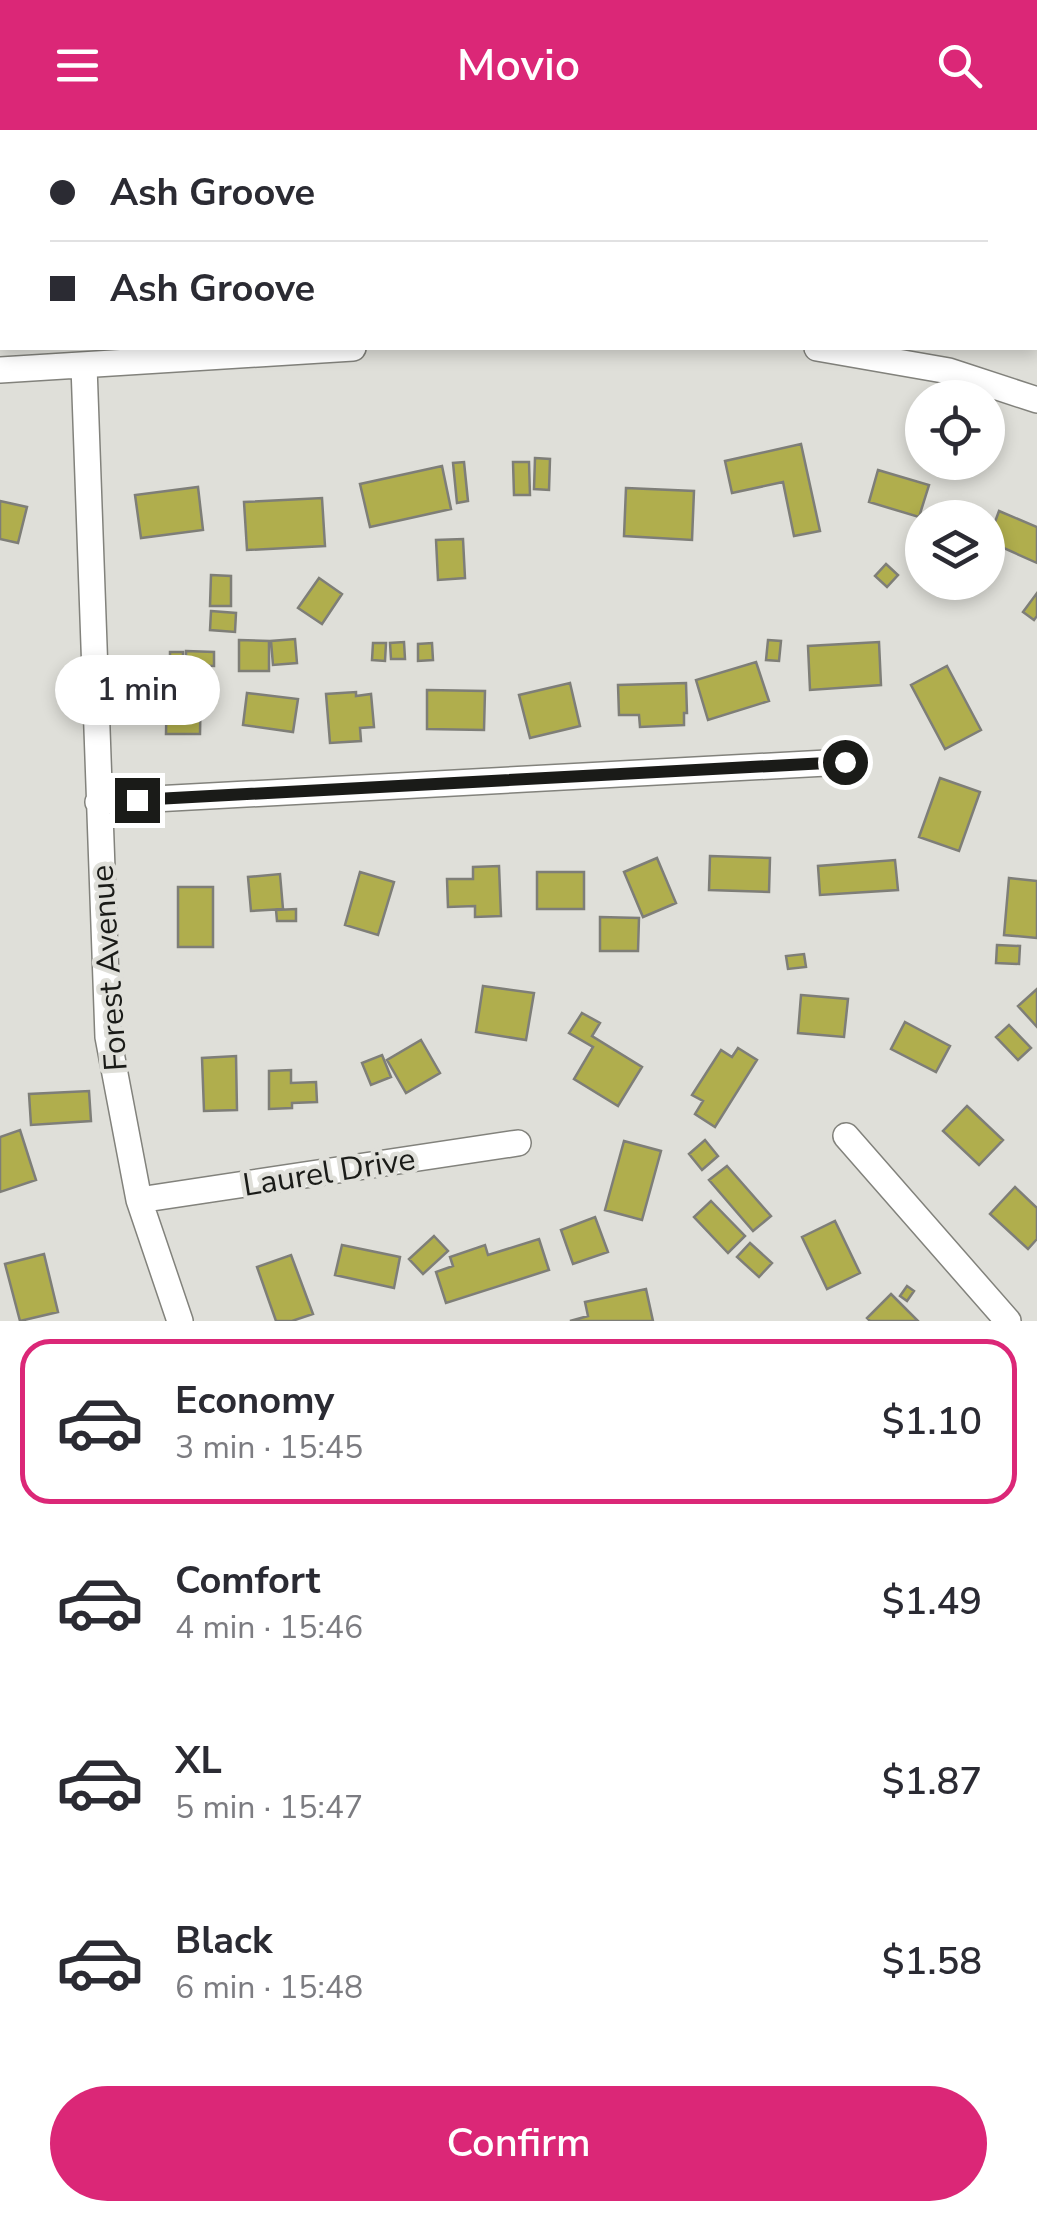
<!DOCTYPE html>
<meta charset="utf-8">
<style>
body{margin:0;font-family:"Nunito Sans",sans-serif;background:#f7f7f7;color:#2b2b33;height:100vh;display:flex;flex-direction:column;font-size:38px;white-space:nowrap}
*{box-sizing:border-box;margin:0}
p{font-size:32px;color:#7c7c81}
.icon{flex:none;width:55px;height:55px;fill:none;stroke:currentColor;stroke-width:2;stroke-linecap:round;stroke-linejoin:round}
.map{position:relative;height:1191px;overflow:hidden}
.side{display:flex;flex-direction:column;background:#fff;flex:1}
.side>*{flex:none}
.banner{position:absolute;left:0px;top:0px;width:1038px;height:220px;box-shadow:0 5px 15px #0003;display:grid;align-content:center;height:220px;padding:0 50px;background:#fff}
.fabs{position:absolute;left:905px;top:250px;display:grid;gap:20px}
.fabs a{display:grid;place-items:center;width:100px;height:100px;border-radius:50%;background:#fff;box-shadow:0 5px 15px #0003;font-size:50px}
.end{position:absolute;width:45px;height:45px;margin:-22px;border:12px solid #1a1b18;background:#fff;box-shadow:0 0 0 5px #fff}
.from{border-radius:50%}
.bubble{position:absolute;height:70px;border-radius:35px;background:#fff;box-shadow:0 5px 15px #0003;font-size:32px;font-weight:600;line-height:70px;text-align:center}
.banner b{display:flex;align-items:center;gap:35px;height:95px;font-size:38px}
.banner b+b{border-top:2px solid #e1e1e2}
.banner i{width:25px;height:25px;background:#2b2b33}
ul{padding:18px 0 0;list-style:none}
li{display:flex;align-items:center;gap:30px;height:165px;margin:0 20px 15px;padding:0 30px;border:5px solid transparent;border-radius:30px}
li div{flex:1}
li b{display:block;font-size:38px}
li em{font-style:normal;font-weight:600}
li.on{border-color:#db2777}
li>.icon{width:90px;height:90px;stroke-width:1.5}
.cta{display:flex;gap:20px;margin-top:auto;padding:20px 50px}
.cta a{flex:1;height:115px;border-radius:60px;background:#db2777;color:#fff;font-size:40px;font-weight:600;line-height:115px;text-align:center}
header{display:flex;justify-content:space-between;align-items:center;height:130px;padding:0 50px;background:#db2777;color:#fff;font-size:45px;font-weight:600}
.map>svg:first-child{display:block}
.building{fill:#b0ae4d;stroke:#7e7e78;stroke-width:2.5}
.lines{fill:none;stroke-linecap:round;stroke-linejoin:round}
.minor-casing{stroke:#82827c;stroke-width:28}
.path{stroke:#959590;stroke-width:5;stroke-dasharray:5 5;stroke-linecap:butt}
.minor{stroke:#fff;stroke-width:25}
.route{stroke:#1a1b18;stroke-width:12}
.labels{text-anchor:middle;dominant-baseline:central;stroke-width:9;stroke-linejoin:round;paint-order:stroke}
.street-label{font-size:32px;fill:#1a1b18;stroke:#dfdfd9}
</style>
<header><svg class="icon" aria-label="menu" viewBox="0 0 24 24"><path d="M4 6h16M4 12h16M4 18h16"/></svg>Movio<svg class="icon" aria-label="search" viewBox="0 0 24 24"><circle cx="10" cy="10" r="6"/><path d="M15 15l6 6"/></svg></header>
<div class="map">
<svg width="1037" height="1191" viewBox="0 0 1037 1191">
<rect width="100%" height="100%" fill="#dfdfd9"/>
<!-- building -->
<path class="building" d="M801,314l19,87 -26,5 -11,-54 -51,11 -7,-32z
M535,328l15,1 -1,31 -15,-1z
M464,332l4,39 -11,2 -4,-40z
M513,332h16l1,33h-16z
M442,336l9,43 -81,18 -10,-43z
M878,340l51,15 -10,32 -50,-15z
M198,357l5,43 -62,8 -6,-43z
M626,358l68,3 -2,49 -68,-4z
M322,368l3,48 -78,4 -3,-48z
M0,371l27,6 -9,36 -18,-4z
M999,381l38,16v36l-49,-22z
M463,409l2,39 -27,2 -2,-40z
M886,434l12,11 -11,12 -12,-11z
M211,445l20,1v30h-21z
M319,448l23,16 -20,30 -24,-16z
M1037,463v23l-3,4 -11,-8z
M211,481l25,2 -1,19 -25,-2z
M295,509l2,24 -24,2 -2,-24z
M239,510l30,1v30h-30z
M768,510l13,1 -2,20 -13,-1z
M404,512l1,17h-14l-1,-16z
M879,512l2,43 -71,5 -2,-44z
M373,513h13l-1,18 -13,-1z
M432,513l1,17 -15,1v-17z
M186,521l28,1v14l-28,-1z
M170,522h13v11h-13z
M756,532l13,39 -61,19 -12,-40z
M947,536l34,64 -36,19 -34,-64z
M167,550l34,1 -1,53h-34z
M570,553l10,43 -50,12 -11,-43z
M686,553l1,30h-3v12l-44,2 -1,-12h-20l-1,-30z
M427,560l58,1 -1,39 -57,-1z
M356,562v4l15,-2 3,33 -14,1 1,13 -31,2 -4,-49z
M247,563l51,6 -5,33 -50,-7z
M940,648l40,14 -21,59 -40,-14z
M710,726l60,2 -1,34 -60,-2z
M657,728l19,45 -33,14 -19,-45z
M895,730l3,30 -78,5 -2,-29z
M499,736l2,50 -26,1v-11l-27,1 -1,-28h26v-12z
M360,742l34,10 -16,53 -33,-10z
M537,742h47v37h-47z
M280,744l3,35 -32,2 -3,-34z
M1009,748l28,3v57l-33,-3z
M178,757h35v60h-35z
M296,779v12h-19l-1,-11z
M600,787l39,1 -1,33h-38z
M997,815l23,1 -1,18 -23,-1z
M804,824l2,13 -18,2 -2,-13z
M483,856l51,7 -8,47 -50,-8z
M1037,859v38l-19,-21z
M801,865l47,4 -4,38 -46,-4z
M582,883l18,10 -8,13 50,31 -24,39 -44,-27 19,-32 -24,-14z
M905,892l45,24 -14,26 -45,-23z
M1009,895l22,23 -13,12 -22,-23z
M421,910l19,33 -34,20 -19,-33z
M738,918l19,12 -42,67 -20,-13 8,-13 -11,-6 29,-45 11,7z
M382,925l9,22 -20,8 -9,-22z
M236,926l1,54 -33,1 -2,-53z
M291,940v13l25,-1 1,20 -25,1v5l-23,1v-38z
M89,961l2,30 -60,4 -2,-31z
M967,976l36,34 -24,25 -36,-34z
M20,1000l16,50 -36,12v-55z
M705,1010l13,16 -16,14 -13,-16z
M624,1011l37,10 -19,69 -37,-10z
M727,1036l44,50 -18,15 -44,-51z
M1015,1057l22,21v31l-9,10 -38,-35z
M711,1071l34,35 -17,17 -34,-36z
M595,1087l13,35 -35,12 -12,-34z
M835,1091l25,52 -33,16 -25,-52z
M434,1106l14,15 -25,23 -14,-15z
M539,1109l10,31 -103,33 -10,-31 17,-6 -3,-9 35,-12 3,10z
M750,1113l22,20 -13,14 -22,-20z
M342,1115l58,12 -6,31 -59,-13z
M44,1124l14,58 -38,9 -15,-57z
M291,1125l22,59 -21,7h-16l-19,-54z
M907,1156l7,5 -7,10 -7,-5z
M646,1159l7,32h-83l18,-5 -3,-14z
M891,1164l27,27h-48l-3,-3z"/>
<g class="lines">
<!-- minor casing -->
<g class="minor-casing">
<path id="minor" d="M817,218l132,23 88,29
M84,236l24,671 31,163 41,121
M0,240l353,-22
M98,672l747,-40
M846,1006l162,185
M139,1070l379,-57"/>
</g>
<!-- path -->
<path class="path" d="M96,2v-2"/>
<!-- minor -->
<use href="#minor" class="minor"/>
</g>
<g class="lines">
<!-- route -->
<path class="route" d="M137,670l708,-38"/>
</g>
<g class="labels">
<!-- street labels -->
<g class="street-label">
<text transform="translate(109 838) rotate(-94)">Forest Avenue</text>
<text transform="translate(329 1042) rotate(-9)">Laurel Drive</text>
</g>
</g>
</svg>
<div class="fabs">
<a><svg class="icon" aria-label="locate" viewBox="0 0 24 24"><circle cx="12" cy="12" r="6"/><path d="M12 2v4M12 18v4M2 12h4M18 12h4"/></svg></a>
<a><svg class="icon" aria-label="layers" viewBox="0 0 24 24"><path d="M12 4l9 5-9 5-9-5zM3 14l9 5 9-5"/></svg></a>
</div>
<i class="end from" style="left:845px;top:632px"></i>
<i class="end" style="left:137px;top:670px"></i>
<div class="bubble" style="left:55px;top:525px;width:165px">1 min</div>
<div class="banner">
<b><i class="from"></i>Ash Groove</b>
<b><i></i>Ash Groove</b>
</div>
</div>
<section class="side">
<ul>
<li class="on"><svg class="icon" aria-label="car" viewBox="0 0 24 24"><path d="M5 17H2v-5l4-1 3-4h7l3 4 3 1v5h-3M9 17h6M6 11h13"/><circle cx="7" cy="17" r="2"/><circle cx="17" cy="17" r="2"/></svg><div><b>Economy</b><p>3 min · 15:45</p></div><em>$1.10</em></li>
<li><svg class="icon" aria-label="car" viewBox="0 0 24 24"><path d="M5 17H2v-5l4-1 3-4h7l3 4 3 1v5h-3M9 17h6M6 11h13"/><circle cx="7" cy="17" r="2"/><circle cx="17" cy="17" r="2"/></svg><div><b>Comfort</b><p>4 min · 15:46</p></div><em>$1.49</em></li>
<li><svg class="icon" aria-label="car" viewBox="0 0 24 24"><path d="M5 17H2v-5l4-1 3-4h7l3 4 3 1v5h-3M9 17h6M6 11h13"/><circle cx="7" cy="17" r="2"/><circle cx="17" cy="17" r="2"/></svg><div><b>XL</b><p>5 min · 15:47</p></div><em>$1.87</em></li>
<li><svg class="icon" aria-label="car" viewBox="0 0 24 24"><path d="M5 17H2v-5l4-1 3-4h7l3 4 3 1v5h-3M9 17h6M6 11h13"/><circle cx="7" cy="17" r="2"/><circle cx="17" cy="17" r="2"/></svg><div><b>Black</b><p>6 min · 15:48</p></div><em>$1.58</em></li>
</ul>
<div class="cta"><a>Confirm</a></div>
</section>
